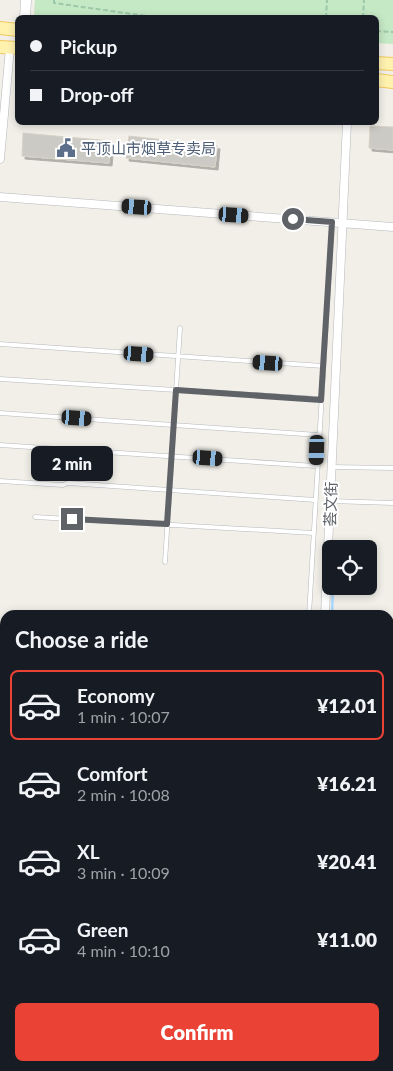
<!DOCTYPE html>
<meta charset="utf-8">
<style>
body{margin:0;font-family:Lato,"Noto Sans SC",sans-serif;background:#20242c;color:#f1f3f6;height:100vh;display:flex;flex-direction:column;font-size:19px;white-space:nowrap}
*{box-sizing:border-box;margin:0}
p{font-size:16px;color:#9ea1a6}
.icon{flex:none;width:28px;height:28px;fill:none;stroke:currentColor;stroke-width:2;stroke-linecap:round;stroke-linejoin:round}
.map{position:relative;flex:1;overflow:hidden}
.side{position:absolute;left:0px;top:610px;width:394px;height:461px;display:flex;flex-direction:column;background:#171b24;border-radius:15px 15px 0 0;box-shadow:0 2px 8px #0003}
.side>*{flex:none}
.hud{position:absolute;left:15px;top:15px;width:364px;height:110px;border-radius:8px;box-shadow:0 2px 8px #0003;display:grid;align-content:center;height:110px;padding:0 15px;background:#171b24}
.controls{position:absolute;left:322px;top:540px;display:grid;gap:10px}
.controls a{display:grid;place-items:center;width:55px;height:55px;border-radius:8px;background:#171b24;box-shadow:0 2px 8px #0003;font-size:25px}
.end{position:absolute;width:22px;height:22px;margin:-11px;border:6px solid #5f6368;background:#fff;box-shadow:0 0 0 2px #fff}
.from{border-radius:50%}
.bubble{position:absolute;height:35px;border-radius:8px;background:#171b24;box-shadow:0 2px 8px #0003;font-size:16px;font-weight:800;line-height:35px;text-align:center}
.car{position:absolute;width:15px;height:30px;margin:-15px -8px;border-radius:6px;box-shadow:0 0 4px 1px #0007;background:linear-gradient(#222 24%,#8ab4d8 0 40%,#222 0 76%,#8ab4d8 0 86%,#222 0)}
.hud b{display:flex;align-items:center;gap:18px;height:48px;font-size:19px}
.hud b+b{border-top:1px solid #363941}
.hud i{width:12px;height:12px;background:#f1f3f6}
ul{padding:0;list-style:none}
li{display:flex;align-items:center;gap:15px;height:70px;margin:0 10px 8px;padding:0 5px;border:2px solid transparent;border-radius:8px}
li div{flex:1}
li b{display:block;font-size:19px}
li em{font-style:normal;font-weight:800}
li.selected{border-color:#ea4335}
li>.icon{width:45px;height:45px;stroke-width:1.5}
h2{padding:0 15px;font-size:22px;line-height:60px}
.primary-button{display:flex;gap:10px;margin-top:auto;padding:10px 15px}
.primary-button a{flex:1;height:58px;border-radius:8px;background:#ea4335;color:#fff;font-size:20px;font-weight:800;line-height:58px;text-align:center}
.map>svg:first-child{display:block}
.green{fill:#c5e8c5}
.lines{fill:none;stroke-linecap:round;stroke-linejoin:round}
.stream{stroke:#aadaff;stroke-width:2.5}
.building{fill:#cccac5;stroke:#d6d1c6;filter:url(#shadow)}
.service-casing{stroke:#b5b8bc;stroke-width:5}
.minor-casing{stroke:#b5b8bc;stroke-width:9}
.tertiary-casing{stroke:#b5b8bc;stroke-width:11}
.primary-casing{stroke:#f2c960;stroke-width:14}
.path{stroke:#9cc7a9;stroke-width:2;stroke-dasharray:5 2.5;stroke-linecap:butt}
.service{stroke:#fff;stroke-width:4}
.minor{stroke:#fff;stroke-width:8}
.tertiary{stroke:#fff;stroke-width:10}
.primary{stroke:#fff2af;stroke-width:12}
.route{stroke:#5f6368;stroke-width:6}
.labels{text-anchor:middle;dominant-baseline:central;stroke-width:4;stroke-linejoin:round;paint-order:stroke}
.service-label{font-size:15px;fill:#4e5e75;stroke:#fff;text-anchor:start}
.street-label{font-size:15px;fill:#5f6368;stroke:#fff}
</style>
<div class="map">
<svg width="393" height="1071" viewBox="0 0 393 1071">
<defs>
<filter id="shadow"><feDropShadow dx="3" dy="3" stdDeviation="0" flood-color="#0004"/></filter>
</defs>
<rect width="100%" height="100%" fill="#f1efe8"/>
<!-- green -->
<path class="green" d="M35,0h358v44l-17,-1v-25l-315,-1 -27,-2z
M0,1032l5,1v33h346l42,5h-393z"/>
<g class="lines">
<!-- stream -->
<path class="stream" d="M332,615l1,-29"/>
</g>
<!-- building -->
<path class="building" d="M370,126l23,1v23l-24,-2z
M23,133l88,8 -2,22 -87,-7z
M129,136l88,10 -2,21 -89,-9z"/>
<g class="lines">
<!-- service casing -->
<g class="service-casing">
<path id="service" d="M0,344l323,22
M0,379l321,20
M0,413l318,22
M0,445l316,21
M331,467l62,1
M0,481l63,4 5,-2 247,17
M330,501l63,2
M35,517l278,16
M165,562l15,-234
M309,615l23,-392"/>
</g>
<!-- minor casing -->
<g class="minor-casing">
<path id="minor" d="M0,159l10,-111
M0,197l393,30
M325,615l22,-493
M0,712l5,1
M389,734h4"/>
</g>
<!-- tertiary casing -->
<g class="tertiary-casing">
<path id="tertiary" d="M25,18l1,-18
M0,990h5
M389,1025h4"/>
</g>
<!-- primary casing -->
<g class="primary-casing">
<path id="primary" d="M0,28l18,2
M0,47l18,1
M376,63l17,1
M376,80l17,2"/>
</g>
<!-- path -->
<path class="path" d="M54,0v3l107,15
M326,18l1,-18
M363,18l1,-18
M376,31l17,1
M295,1071v-5"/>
<!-- service -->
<use href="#service" class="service"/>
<!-- minor -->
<use href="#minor" class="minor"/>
<!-- tertiary -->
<use href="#tertiary" class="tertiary"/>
<!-- primary -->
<use href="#primary" class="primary"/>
</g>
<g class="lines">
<!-- route -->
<path class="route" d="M72,519l95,5 9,-134 145,10 11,-178 -39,-3"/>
</g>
<!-- icons -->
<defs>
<g id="civic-bare" transform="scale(1.5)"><path d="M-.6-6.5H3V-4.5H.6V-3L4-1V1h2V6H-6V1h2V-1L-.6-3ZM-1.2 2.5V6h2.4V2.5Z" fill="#5c6f8a" stroke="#fff" stroke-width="2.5" paint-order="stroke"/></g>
</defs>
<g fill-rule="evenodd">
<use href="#civic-bare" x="66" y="148"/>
</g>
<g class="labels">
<!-- service labels -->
<g class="service-label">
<text x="81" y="148">平顶山市烟草专卖局</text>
</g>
<!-- street labels -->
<g class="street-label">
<text transform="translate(330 504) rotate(-88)">荟文街</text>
</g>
</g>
</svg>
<div class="controls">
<a><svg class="icon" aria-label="locate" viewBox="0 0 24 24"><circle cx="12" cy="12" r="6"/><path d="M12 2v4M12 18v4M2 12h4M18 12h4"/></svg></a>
</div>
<i class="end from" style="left:293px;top:219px"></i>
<i class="end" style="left:72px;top:519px"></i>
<div class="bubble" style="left:31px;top:446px;width:82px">2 min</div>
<i class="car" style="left:137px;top:207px;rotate:274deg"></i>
<i class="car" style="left:234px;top:215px;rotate:94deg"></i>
<i class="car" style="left:139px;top:354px;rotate:94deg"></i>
<i class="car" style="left:268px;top:363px;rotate:274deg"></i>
<i class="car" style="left:77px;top:418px;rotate:94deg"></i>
<i class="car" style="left:317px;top:450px;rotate:182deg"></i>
<i class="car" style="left:208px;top:458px;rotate:94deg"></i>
<div class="hud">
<b><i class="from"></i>Pickup</b>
<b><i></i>Drop-off</b>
</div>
<section class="side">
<h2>Choose a ride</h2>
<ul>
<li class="selected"><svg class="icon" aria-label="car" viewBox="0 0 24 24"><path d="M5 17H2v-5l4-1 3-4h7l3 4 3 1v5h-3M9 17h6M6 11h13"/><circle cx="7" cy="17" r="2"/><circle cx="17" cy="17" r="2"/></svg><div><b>Economy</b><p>1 min · 10:07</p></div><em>¥12.01</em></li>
<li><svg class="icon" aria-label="car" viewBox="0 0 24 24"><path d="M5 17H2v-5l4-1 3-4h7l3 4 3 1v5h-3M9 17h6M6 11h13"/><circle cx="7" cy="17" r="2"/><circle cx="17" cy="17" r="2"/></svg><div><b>Comfort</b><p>2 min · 10:08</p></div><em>¥16.21</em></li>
<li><svg class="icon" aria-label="car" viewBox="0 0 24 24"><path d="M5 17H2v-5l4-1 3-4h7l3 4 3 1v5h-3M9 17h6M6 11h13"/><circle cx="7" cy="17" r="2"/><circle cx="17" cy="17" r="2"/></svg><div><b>XL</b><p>3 min · 10:09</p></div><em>¥20.41</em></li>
<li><svg class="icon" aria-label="car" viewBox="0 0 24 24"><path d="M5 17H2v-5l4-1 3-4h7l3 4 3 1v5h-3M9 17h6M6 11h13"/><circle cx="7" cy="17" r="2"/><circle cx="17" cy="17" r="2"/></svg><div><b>Green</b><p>4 min · 10:10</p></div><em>¥11.00</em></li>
</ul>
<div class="primary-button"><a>Confirm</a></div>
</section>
</div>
